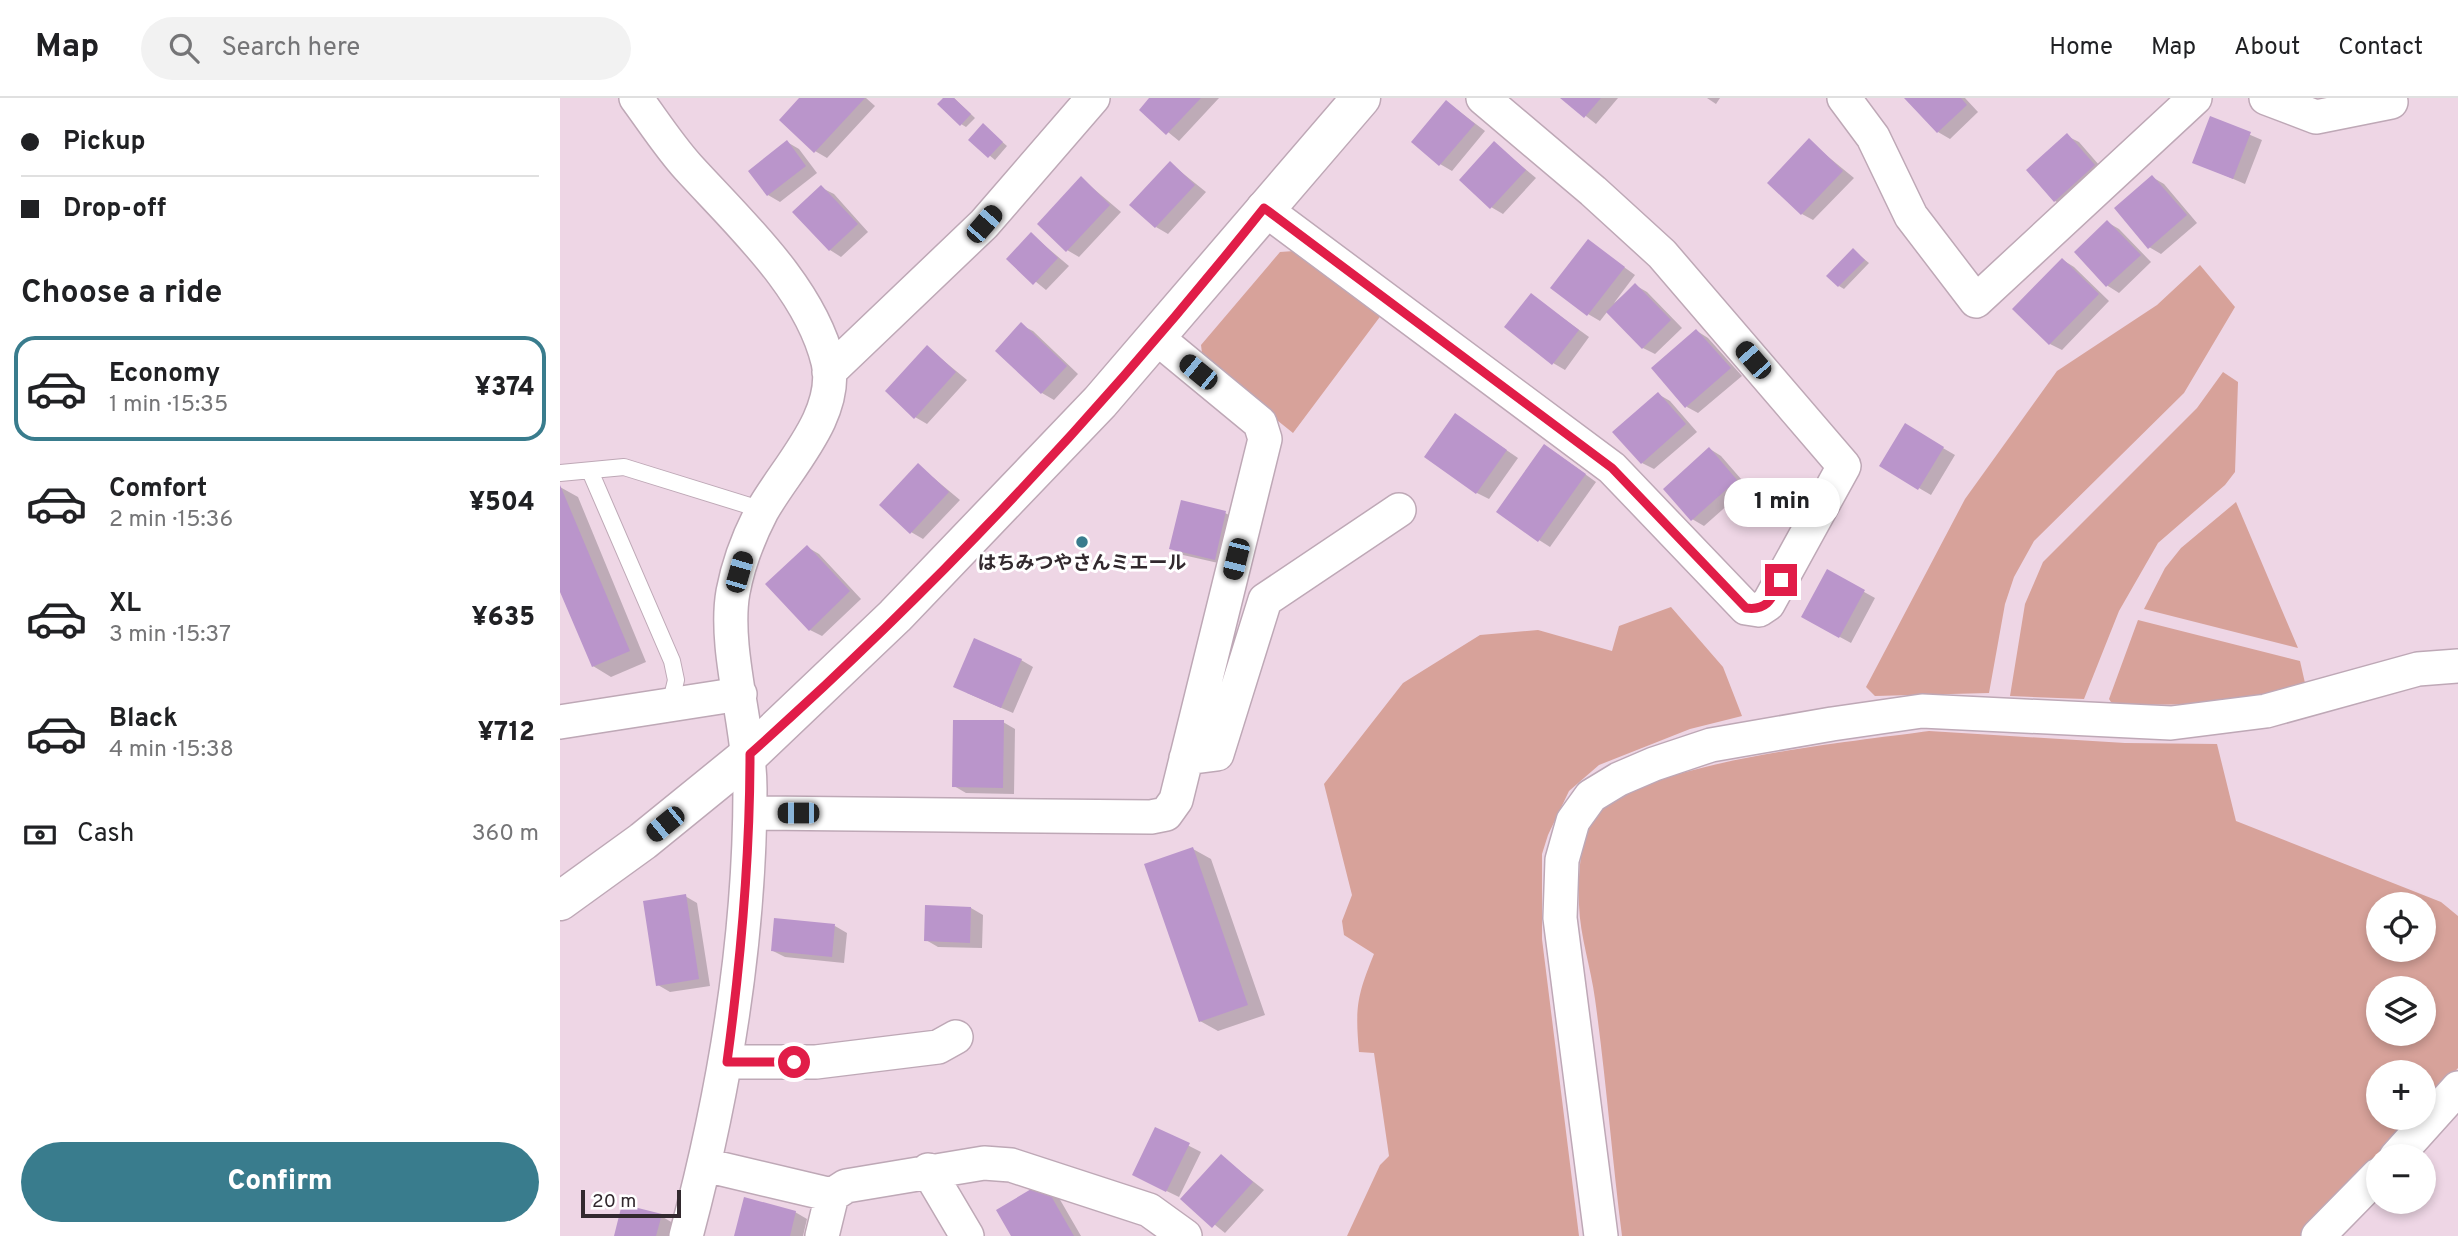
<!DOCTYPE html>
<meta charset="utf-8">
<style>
body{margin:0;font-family:Overpass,"Noto Sans JP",sans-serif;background:#f2f2f2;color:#202124;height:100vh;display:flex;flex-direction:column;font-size:26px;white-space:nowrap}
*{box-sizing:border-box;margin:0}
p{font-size:23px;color:#757577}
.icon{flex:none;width:38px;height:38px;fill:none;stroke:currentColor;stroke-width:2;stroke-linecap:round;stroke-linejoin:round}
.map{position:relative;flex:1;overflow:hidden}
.panel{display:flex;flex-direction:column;background:#fff;width:560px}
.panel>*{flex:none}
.guide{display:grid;align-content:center;height:154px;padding:0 21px;background:#fff}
.tools{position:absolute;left:1806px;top:794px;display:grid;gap:14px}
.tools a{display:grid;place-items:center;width:70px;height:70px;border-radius:50%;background:#fff;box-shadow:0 4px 10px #0003;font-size:35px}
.scale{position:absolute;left:21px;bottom:18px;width:100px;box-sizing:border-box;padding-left:7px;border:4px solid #32292e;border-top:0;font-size:19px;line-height:24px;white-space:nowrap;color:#32292e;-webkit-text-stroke:5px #fff;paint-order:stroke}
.end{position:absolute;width:32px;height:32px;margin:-16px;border:9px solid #e11d48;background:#fff;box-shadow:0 0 0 4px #fff}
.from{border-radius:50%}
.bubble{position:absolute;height:49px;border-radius:24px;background:#fff;box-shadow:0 4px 10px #0003;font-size:23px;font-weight:800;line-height:49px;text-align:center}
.car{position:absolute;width:21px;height:42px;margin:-21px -10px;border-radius:9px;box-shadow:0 0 5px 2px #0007;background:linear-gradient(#222 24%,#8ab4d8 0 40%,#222 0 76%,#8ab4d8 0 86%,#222 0)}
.guide b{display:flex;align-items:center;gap:24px;height:66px;font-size:26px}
.guide b+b{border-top:2px solid #e0e0e0}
.guide i{width:18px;height:18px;background:#202124}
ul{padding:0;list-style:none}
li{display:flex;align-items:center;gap:21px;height:105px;margin:0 14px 10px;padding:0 7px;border:4px solid transparent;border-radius:21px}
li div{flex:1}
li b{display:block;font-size:26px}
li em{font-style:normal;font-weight:800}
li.current{border-color:#397c8d}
li>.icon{width:63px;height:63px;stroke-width:1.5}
h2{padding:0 21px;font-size:32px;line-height:84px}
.pay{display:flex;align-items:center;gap:18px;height:77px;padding:0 21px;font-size:26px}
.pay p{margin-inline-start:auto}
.cta{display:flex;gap:14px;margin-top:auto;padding:14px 21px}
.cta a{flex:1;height:80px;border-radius:42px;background:#397c8d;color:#fff;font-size:28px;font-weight:800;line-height:80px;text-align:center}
header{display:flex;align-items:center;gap:42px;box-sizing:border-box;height:98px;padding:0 35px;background:#fff;border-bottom:2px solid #e0e0e0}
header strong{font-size:33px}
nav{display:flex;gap:38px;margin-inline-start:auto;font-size:24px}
.search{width:490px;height:63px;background:#f2f2f2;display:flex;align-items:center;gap:18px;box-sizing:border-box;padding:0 24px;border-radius:38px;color:#757577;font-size:26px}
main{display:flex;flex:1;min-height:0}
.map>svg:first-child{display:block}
.green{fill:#d7a29a;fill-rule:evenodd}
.shadow{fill:#0003}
.building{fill:#ba95cb}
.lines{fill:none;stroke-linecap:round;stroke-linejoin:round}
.service-casing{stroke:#bea8b6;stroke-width:18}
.minor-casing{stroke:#bea8b6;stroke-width:36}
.tertiary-casing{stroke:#bea8b6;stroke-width:41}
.service{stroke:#fff;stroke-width:16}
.minor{stroke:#fff;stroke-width:33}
.tertiary{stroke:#fff;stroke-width:38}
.route{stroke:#e11d48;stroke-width:9}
.poi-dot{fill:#397c8d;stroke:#fff;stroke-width:2.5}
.labels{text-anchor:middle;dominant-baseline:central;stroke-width:6;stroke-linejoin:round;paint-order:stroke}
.poi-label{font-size:19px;font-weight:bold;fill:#32292e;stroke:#fff}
</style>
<header>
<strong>Map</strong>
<div class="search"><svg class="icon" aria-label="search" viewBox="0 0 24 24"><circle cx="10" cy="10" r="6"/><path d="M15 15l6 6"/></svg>Search here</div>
<nav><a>Home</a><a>Map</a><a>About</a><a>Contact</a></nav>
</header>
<main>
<section class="panel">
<div class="guide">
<b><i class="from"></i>Pickup</b>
<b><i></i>Drop-off</b>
</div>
<h2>Choose a ride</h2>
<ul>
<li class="current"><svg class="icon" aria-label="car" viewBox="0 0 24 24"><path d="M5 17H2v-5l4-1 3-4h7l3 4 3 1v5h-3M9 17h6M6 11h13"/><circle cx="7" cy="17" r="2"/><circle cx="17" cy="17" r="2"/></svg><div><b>Economy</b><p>1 min · 15:35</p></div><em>¥374</em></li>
<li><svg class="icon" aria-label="car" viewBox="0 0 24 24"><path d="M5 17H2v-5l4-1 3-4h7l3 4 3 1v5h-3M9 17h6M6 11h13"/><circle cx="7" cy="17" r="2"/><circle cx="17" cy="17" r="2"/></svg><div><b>Comfort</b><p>2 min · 15:36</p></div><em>¥504</em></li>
<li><svg class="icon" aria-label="car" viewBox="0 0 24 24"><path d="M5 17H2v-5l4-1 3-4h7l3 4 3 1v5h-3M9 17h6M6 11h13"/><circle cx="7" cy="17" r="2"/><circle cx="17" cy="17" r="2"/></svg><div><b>XL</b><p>3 min · 15:37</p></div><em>¥635</em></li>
<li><svg class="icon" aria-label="car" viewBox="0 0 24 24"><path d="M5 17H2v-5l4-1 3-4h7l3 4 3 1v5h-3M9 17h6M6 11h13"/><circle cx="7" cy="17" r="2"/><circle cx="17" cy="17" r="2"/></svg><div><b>Black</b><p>4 min · 15:38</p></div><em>¥712</em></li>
</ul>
<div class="pay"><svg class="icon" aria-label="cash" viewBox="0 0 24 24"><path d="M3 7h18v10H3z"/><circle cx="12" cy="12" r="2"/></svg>Cash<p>360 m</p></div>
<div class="cta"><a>Confirm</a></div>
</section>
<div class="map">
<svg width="1898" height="1138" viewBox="0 0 1898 1138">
<rect width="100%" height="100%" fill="#eed6e5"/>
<!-- green -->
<path class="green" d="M734,153l88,63 -89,119 -90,-72 -2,-16 79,-93z
M1640,167l35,42 -51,86 -150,148 -20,36 -9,27 -16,89 -114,3 -9,-9 99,-188 92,-128 100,-66z
M1663,274l15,10 -3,90 -10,13 -67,58 -39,68 -35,88 -74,-3 15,-92 18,-42 154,-154z
M1676,404l62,146 -154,-39 21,-41 16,-20z
M1111,509l52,60 19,49 -52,13 -91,36 -30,26 -21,44 -6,19v85l37,297h-232l33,-71 9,-9 -15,-103 -15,-1c-4,-45 -2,-56 15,-98l-30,-19 -2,-14 10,-26 -28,-111 79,-101 77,-48 58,-5 74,21 7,-25z
M1578,522l162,41 5,22 -78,21 -114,1 -4,-6z
M1369,633l196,12 92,1 19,77 205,81 17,14v152l-34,38v-33h-46v45h34l-110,118h-680c-10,-79 -16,-158 -27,-237 -4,-31 -15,-63 -16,-94 -1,-27 0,-64 16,-87 38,-56 264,-77 334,-87zM1818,807h46v45h-46zM1818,891h46v45h-46z"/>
<!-- shadow -->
<path class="shadow" d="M241,0h65l9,8 -48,52 -12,-7z
M385,0h9l21,20 -9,9 -5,-3z
M592,0h67l-40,43 -38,-31z
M1003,0h55l-22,26z
M1147,0h13l-4,6z
M1346,0h59l13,14 -28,27 -12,-7z
M887,4l38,29 -33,40 -12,-7z
M1651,20l51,22 -17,44 -51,-22z
M424,28l23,20 -12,14 -24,-20z
M1507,38l12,6 27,31 -39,34 -12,-6z
M1249,43l45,37 -41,42 -11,-6z
M227,44l12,7 18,24 -37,29 -12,-7z
M934,45l42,35 -33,36 -12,-7z
M610,65l36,29 -38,42 -12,-7z
M1592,79l12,7 33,39 -36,31 -12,-7z
M521,80l40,34 -42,45 -12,-7z
M262,90l12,6 34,38 -27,25 -11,-7z
M1547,124l12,7 32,33 -32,31 -11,-7 -32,-34z
M471,136l38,32 -23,24 -38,-31z
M1028,143l47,34 -21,28 21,-18 12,7 35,36 -27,26 -12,-6 -36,-36 -7,9 -12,-7z
M1293,152l16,13 -25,26 -5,-3z
M1503,162l11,7 35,34 -47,49 -12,-6z
M971,197l58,42 -24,33 -12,-7z
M461,227l12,6 45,43 -24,26 -12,-7 -45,-42z
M1137,233l11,7 34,38 -44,37 -11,-6z
M367,249l40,33 -40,44 -12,-7z
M1098,296l12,7 27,31 -43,37 -12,-6z
M907,325l51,35 -29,41 -12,-6z
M1345,328l50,29 -24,40 -50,-29z
M1150,351l11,7 27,31 -44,39 -12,-7z
M996,355l40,29 -46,65 -11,-7z
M358,367l42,35 -37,39 -12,-7z
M0,389l18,10 68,165 -35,15 -18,-11 -33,-79z
M665,415l12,6 -10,46 -44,-10 -12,-7z
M247,449l12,7 42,45 -39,37 -12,-6z
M1268,474l47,26 -24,45 -48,-26z
M461,562l12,7 -20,46 -46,-20z
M443,624l12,7 -1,65 -48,-1 -12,-7z
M633,751l18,10 54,156 -47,16 -18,-10z
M125,798l12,7 13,83 -40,6 -12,-7z
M411,810l12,7 -1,33 -44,-1 -12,-7z
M275,828l12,7 -3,30 -59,-6 -12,-6z
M596,1031l45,23 -22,45 -33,-16z
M661,1058l43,34 -39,43 -42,-34z
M495,1093l26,45h-68z
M235,1114l12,7 -4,17h-67z
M101,1118l12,7 -4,13h-53z"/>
<!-- building -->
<path class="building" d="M239,0h66l-51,55 -35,-33z
M383,0h11l17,16 -11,12 -23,-22z
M589,0h52l-35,37 -27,-25z
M1000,0h41l-17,20z
M1344,0h57l6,7 -30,28z
M886,2l29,24 -36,42 -28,-24z
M1650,18l41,16 -18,47 -41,-16z
M423,25l20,19 -15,16 -20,-18z
M1507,35l28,32 -41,37 -28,-32z
M1249,40l34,33 -42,44 -34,-32z
M227,42l19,26 -39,30 -19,-25z
M934,43l32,29 -36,39 -31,-29z
M610,63l25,24 -40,43 -26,-23z
M1592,77l35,40 -39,34 -34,-41z
M521,78l29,29 -44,47 -29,-28z
M261,87l37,39 -29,27 -37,-39z
M1547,122l34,35 -35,32 -32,-35z
M471,134l27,26 -25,27 -27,-26z
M1028,141l37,28 -38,49 -37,-28z
M1293,150l12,12 -27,27 -12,-11z
M1502,160l37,36 -50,51 -37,-36z
M1075,185l36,37 -29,29 -36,-37z
M971,195l48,37 -27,35 -48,-38z
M461,224l46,44 -26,28 -46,-43z
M1136,231l35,39 -46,40 -34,-40z
M367,247l29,27 -42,47 -29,-28z
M1098,294l28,32 -45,40 -29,-32z
M895,315l52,37 -31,44 -52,-37z
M1345,325l39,24 -26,43 -39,-24z
M984,346l42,30 -48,68 -42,-30z
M1149,349l28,33 -46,41 -28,-32z
M358,365l31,29 -39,42 -31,-29z
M0,387l70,166 -38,16 -32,-75z
M621,402l45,11 -11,49 -46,-11z
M247,447l43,46 -41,40 -44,-47z
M1267,471l38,21 -26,48 -38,-21z
M414,540l48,21 -21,49 -48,-21z
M393,622h51l-1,68 -51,-1z
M633,749l55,158 -49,17 -55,-158z
M126,796l13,85 -43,7 -13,-85z
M365,807l46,2 -1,36 -46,-2z
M214,820l61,6 -3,33 -61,-6z
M595,1029l35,16 -24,49 -34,-17z
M661,1056l32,28 -41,46 -32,-29z
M483,1084l31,54h-63l-15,-26z
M184,1099l52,14 -6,25h-56z
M62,1106l40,10 -6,22h-42z"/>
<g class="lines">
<!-- service casing -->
<g class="service-casing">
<path id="service" d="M30,373l82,190 4,19 -6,25
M0,375l64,-6 139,43"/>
</g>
<!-- minor casing -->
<g class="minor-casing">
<path id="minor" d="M76,0c17,23 33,48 52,69 50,55 122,120 140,195 12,53 -42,106 -66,149 -13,25 -24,54 -29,81 -10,56 17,137 17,197 0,152 -25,301 -64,447
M1284,0l29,39 38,79 65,85 219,-203
M1706,0l50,19 75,-15
M703,110l349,260 134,140 13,2 9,-6 76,-138 -182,-212 -69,-63 -110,-93
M269,274l155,-148 109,-126
M0,624l180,-28
M626,660l31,-4 48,-154 134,-90
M190,715l401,4 15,-3 10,-14 89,-361 -5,-16 -103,-85
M167,964h89l122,-15 18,-10
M1836,1059l62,-69
M145,1067l127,30
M368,1072l39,66
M262,1138l10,-41 14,-9 138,-23 27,2 138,45 36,26
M1041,1138l-41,-318 2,-58 11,-39 18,-25 28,-17 35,-15 57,-19 121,-21 90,-13 249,12 95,-12 152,-42 40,-3
M1758,1138l60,-61"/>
</g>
<!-- tertiary casing -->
<g class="tertiary-casing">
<path id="tertiary" d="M0,803l83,-60 107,-87 145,-138 205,-214 261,-304"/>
</g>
<!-- service -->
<use href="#service" class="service"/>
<!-- minor -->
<use href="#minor" class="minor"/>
<!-- tertiary -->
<use href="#tertiary" class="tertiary"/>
</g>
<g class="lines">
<!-- route -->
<path class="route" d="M234,964h-67c14,-103 23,-204 23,-308 186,-166 359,-351 514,-546l348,260 134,140c22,3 26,-10 35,-28"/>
</g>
<!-- markers -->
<circle class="poi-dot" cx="522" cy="444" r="7"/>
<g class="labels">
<!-- poi labels -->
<g class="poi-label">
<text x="522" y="466">はちみつやさんミエール</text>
</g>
</g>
</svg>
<div class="tools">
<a><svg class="icon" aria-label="locate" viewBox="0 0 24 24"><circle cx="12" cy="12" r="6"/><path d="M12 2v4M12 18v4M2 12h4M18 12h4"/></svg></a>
<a><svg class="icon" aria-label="layers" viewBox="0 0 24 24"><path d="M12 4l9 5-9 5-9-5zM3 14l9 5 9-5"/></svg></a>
<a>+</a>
<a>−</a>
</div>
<div class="scale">20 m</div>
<i class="end from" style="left:234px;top:964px"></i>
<i class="end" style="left:1221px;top:482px"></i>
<div class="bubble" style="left:1164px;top:380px;width:116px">1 min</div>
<i class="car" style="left:424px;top:126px;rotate:41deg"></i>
<i class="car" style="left:1193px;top:262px;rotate:319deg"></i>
<i class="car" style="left:638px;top:274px;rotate:309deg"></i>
<i class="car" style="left:676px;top:461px;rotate:194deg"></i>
<i class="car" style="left:179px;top:474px;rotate:16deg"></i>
<i class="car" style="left:238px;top:715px;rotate:270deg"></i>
<i class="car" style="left:105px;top:726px;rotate:231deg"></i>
</div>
</main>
